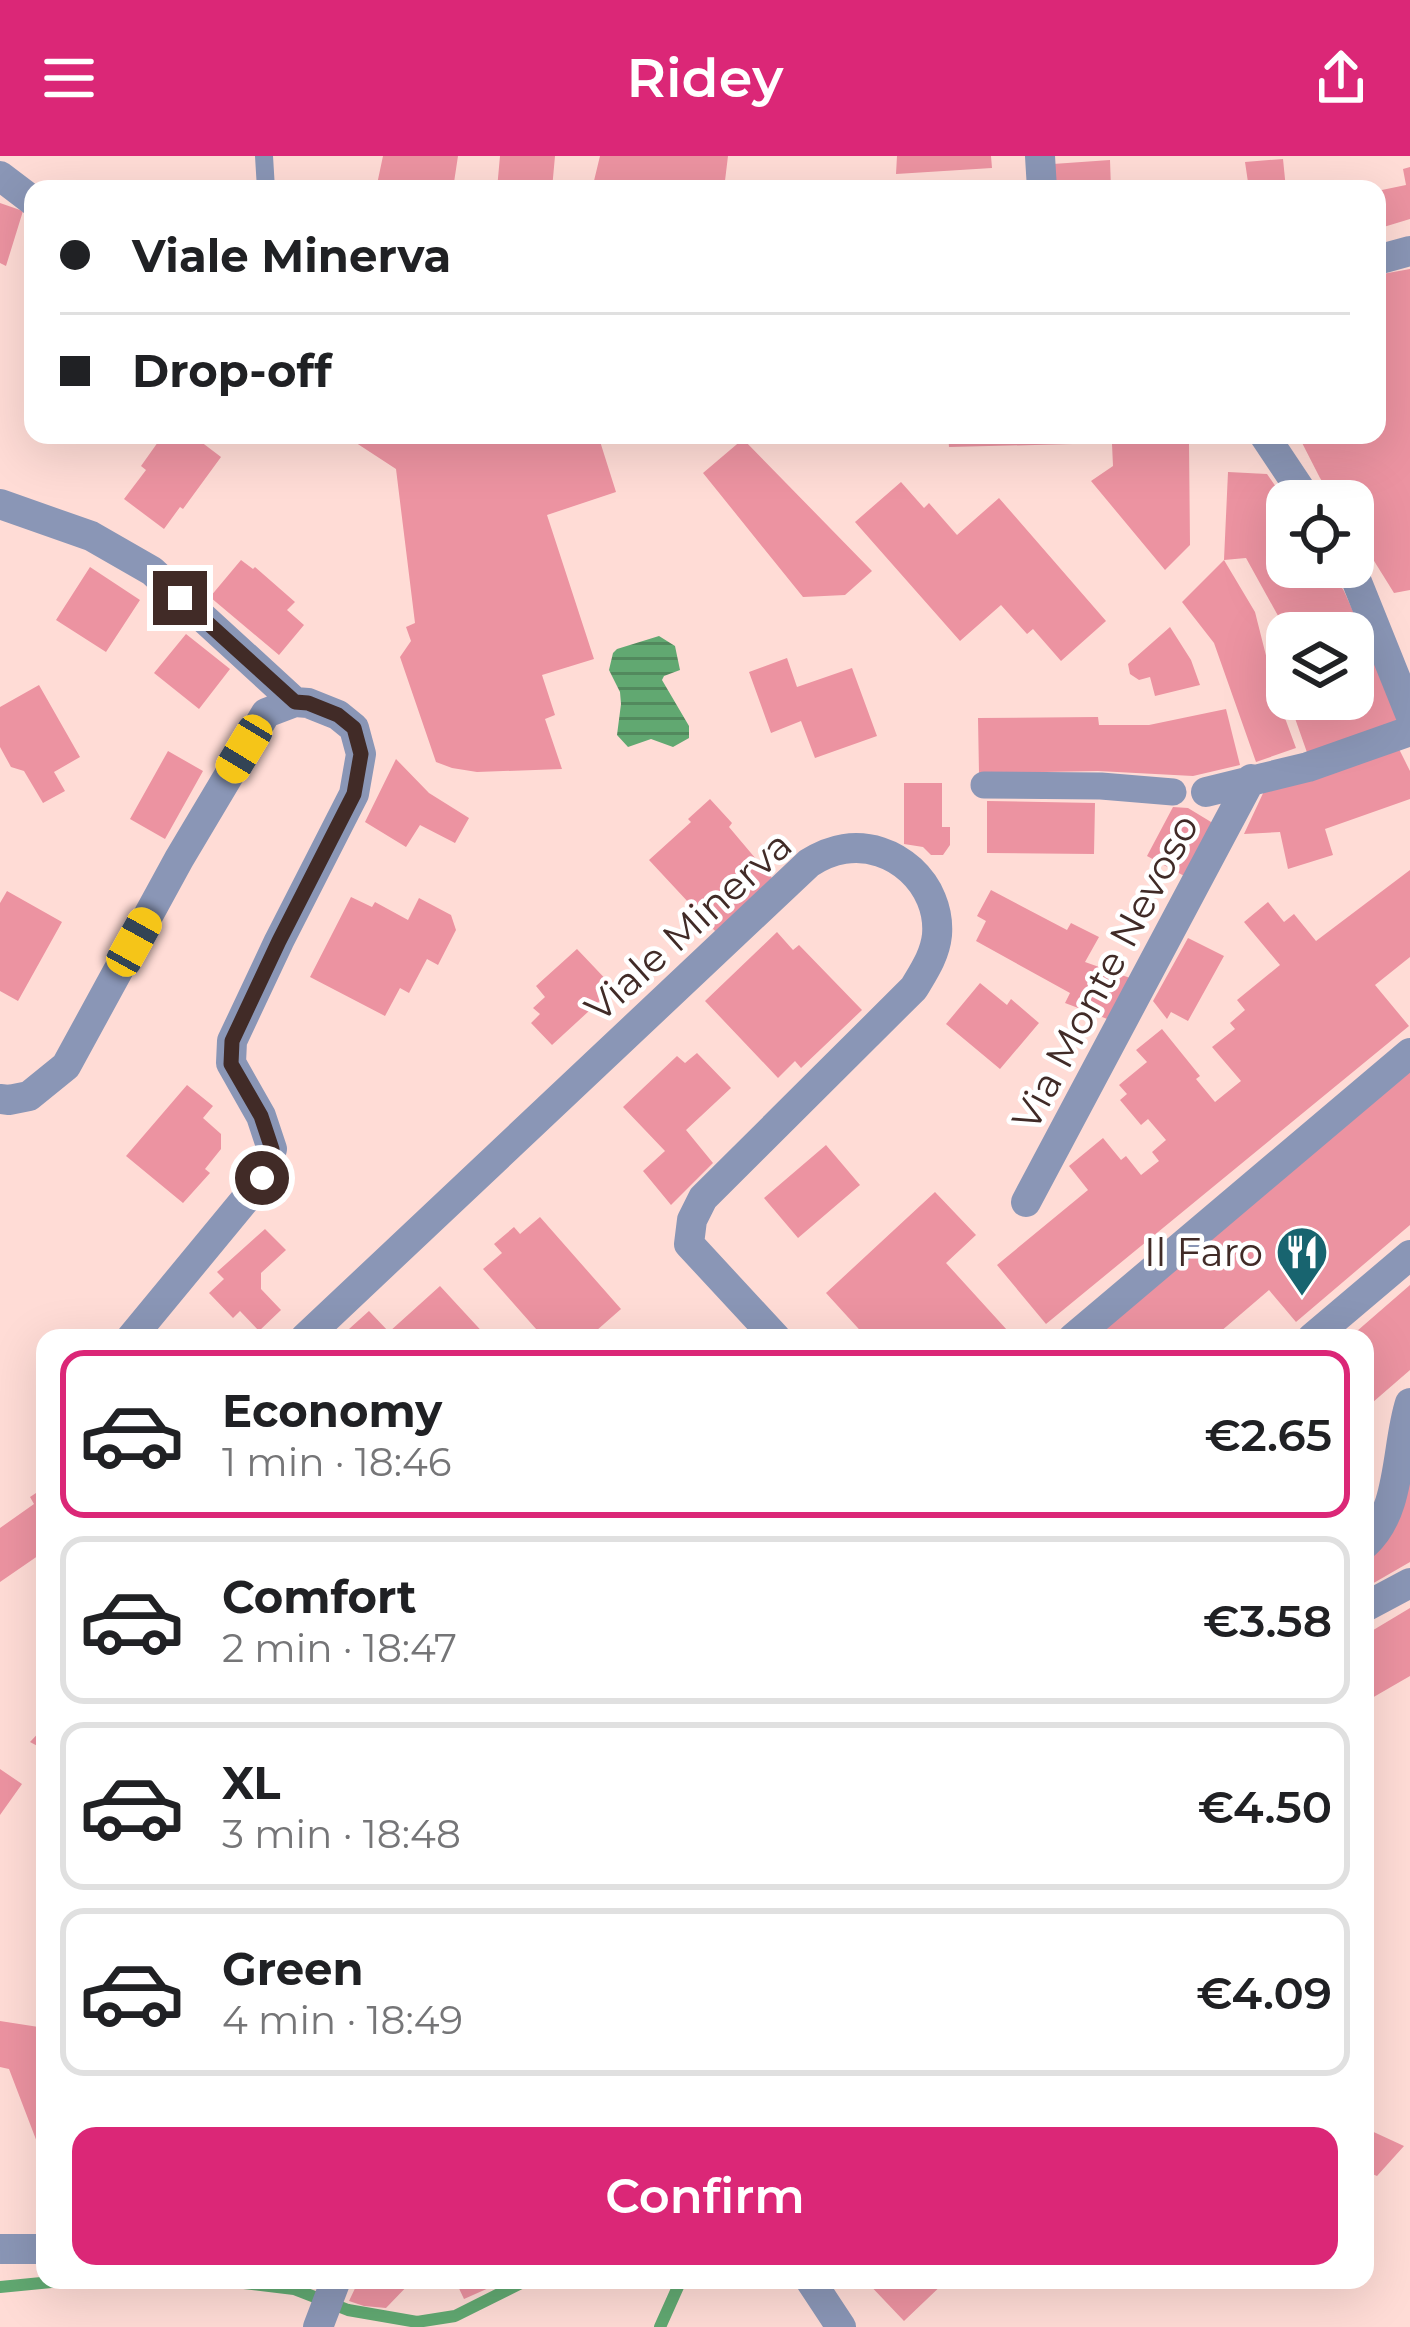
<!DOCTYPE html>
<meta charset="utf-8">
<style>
body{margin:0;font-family:Montserrat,sans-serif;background:#f2f2f2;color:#202124;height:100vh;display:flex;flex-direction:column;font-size:45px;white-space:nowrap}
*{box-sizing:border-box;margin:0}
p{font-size:39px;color:#757577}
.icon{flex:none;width:66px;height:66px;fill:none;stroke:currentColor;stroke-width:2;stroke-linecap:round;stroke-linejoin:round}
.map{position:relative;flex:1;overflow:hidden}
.details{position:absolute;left:36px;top:1173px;width:1338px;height:960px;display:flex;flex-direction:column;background:#fff;border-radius:24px;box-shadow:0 12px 48px #0002}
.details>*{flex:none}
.banner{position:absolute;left:24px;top:24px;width:1362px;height:264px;border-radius:24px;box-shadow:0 12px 48px #0002;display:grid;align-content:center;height:264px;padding:0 36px;background:#fff}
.controls{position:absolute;left:1266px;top:324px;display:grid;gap:24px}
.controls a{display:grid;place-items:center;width:108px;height:108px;border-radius:24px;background:#fff;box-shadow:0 12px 48px #0002;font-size:60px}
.end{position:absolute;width:54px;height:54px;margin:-27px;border:15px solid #412b27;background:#fff;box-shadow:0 0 0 6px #fff}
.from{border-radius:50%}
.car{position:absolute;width:36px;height:72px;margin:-36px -18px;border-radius:15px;box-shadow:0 0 9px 3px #0007;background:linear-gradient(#f5c518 24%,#345 0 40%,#f5c518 0 76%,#345 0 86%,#f5c518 0)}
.banner b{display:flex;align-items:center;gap:42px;height:114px;font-size:45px}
.banner b+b{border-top:3px solid #e0e0e0}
.banner i{width:30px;height:30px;background:#202124}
ul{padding:21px 0 0;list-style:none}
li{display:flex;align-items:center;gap:36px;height:168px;margin:0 24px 18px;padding:0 12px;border:6px solid #e0e0e0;border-radius:24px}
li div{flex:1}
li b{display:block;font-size:45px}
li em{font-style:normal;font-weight:600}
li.on{border-color:#db2777}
li>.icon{width:108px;height:108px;stroke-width:1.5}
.primary-button{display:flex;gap:24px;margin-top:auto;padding:24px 36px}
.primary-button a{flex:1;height:138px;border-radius:24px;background:#db2777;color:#fff;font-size:48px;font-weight:600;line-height:138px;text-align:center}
header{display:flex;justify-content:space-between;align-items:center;height:156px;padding:0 36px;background:#db2777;color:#fff;font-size:54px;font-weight:600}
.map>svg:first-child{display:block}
.water{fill:url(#water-rules)}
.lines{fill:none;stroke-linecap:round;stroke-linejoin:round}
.stream{stroke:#61a871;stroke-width:12}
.building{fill:#ec93a1}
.service{stroke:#8a96b6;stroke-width:18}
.pedestrian{stroke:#8a96b6;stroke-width:27}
.minor{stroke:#8a96b6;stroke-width:30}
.route{stroke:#412b27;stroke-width:15}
.labels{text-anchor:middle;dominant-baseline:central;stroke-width:9;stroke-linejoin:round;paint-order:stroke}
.street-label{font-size:39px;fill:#412b27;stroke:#fff}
.poi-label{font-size:39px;fill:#412b27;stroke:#fff;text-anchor:end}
</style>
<header><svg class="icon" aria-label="menu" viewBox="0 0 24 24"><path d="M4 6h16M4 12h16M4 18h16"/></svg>Ridey<svg class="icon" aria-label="share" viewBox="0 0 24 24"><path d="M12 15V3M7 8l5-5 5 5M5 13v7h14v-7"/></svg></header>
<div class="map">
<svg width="1410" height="2171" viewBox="0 0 1410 2171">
<defs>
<pattern id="water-rules" width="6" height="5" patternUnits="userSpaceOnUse" patternTransform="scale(3)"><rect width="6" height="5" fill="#61a871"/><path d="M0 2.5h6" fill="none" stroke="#52895d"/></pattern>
</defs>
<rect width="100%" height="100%" fill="#ffdcd6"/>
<!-- water -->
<path class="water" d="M659,480l16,10 5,24 -16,6 -2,4 27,46v12l-16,9 -22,-8 -23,8 -11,-12 4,-31 -1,-12 -11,-22 4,-17 4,-4z"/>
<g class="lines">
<!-- stream -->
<path class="stream" d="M218,2124l76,9 54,21 69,12 38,-6 72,-36
M0,2131l72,-7
M660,2171l21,-47"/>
</g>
<!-- building -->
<path class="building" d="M383,0h75l-5,33h-77z
M500,0h55l-3,33h-55z
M600,0h128l-4,33h-132z
M897,0h94l1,12 -96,6z
M1283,3l3,30h-37l-4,-27z
M1110,4l1,29h-57l-1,-25z
M1410,11v52l-33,10v-38l29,-6 -3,-16z
M0,47l23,8 -17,55 -6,-3z
M1410,113v321l-16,3 -41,-66v-26h-18l-15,-23 -22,-43h79v-160z
M163,279h15l4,3 1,-3h9l29,22 -38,52 -3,-2 -16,22 -40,-30 22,-29 -5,-4z
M344,279h254l18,57 -69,23 47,144 -52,16 13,40 -10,4 17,50 -85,3 -25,-4 -16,-6 -36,-105 11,-16 -5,-14 9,-4 -19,-154z
M948,279h124l1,9 -124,3z
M743,283l129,132 -27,24 -42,2 -100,-124z
M1189,286l1,103 -25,25 -74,-89 22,-15 -1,-22z
M1228,316l39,2 20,29v64h42l15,24 59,133 -93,37 -20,-57 3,-1 -2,-4h62v-66h-70l-1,-10 -36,-65 -22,2z
M901,326l23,26 5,-5 28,32 42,-37 107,123 -45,40 -28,-32 -6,5 -26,-29 -41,36 -105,-119z
M241,404l12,9 2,-2 40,35 -8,8 17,15 -25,30 -69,-58z
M1224,404l31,52 20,79 21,57 -40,14 -42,-119 -32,-41z
M90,411l50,33 -34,52 -50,-32z
M1170,471l21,33 9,25 -45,11 -5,-19 -11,3 -9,-6 -2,-10z
M186,478l44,35 -31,40 -45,-36z
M1287,501v28h-1l-8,-25z
M787,502l10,29 55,-19 25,68 -62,22 -14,-37 -30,12 -22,-61z
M39,529l41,72 -26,15 11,19 -22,12 -19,-32 -13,-4 -11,-20v-40z
M1226,553l14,56 -47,11 -95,-5 -119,2 -1,-55 120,-1 1,8h50z
M1398,591l12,24v28l-85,30 8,26 -45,14 -8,-37 -36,2 21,-45z
M168,595l35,20 -38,68 -35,-20z
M396,603l33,34 40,25 -14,25 -35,-18 -14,22 -41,-25z
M904,627h38v44h8v18l-7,10h-12l-8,-8 -19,-3z
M710,643l22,24 -3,4 43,51 -56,54 -67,-72 42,-38 -3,-3z
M987,645l108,2 -1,51 -107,-1z
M1173,651l15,1 28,17 -28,53 -41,-22z
M1410,714v87l-35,28 34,41 -363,298 -49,-59 91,-75 -19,-24 34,-28 18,22 5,-4 15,19 18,-14 -7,-9 14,-12 -18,-21 -7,6 -21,-25 7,-6 -8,-9 28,-23 -11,-12 26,-21 38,47 -4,3 19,23 26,-21 -29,-34 23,-18 -5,-6 15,-13 -8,-10 43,-35 -36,-43 24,-20 16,20 10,-8 22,27z
M991,734l76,40 4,-7 28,14 -14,25 48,17 -23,41 -45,-17 5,-10 -94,-52 10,-20 -9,-5z
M7,735l55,31 -44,79 -18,-10v-88z
M351,741l21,10 3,-5 33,18 11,-22 32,17 5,15 -18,35 -11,-6 -18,34 -9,-5 -15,28 -75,-39z
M777,776l16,18 6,-5 63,65 -61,58 -6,-7 -17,17 -73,-77z
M1188,782l36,18 -36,65 -17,-9 -4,7 -14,-18z
M577,793l37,39 -62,57 -21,-22 9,-9 -7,-6 12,-11 -9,-11z
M980,827l27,22 4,-6 28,24 -39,46 -54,-45z
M697,897l34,35 -45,42 27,33 -42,42 -28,-34 22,-20 -42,-44 54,-51 8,7z
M1410,911v158l-114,97 -27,-32 -56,48h-122z
M187,929l26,21 -10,12 18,16v15l-16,20 5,4 -27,30 -57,-47z
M826,989l34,40 -62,53 -34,-40z
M935,1036l41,43 -30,28 61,67 -9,8h-131l-41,-45z
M540,1061l81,92 -33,29h-44l-61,-69 19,-16 -8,-9 20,-17 6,7z
M265,1073l21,21 -25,23v16l20,21 -22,21 -19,-20 -7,7 -24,-25 15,-14 -7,-7z
M1410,1129v85l-45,39v-71h-16z
M440,1130l48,52h-149l30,-27 20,21z
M1410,1323v83l-45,26v-32z
M45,1331v64l-45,31v-54l34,-24 -4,-7z
M1410,1452v68l-45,26v-67z
M45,1570v24l-15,-8z
M0,1613l22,15 -22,31z
M0,1865l45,7v135l-36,-94 -9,-2z
M1365,1972l39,18 -27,30 -12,-5z
M359,2124h54l-27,28 -22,-2 -15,-5z
M455,2124h32l4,7 -27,12z
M865,2124h82l-43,41z"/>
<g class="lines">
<!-- service -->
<path class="service" d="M264,0l2,33"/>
<!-- pedestrian -->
<path class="pedestrian" d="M984,629l117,1 72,6"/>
<!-- minor -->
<path class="minor" d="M1040,0l2,33
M0,20l33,25
M1377,104l33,-9
M1264,279l44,66
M0,348l91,32 61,35 143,131
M1351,411l59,147
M1206,636l102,-25 102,-36
M0,943l9,1 20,-4 37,-30 113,-207 87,-146 29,-11 13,1 30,12 16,13 7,26 -7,40 -75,147 -47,100 -1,22 30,53 11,33 -9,29 -132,160
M1026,1046l225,-423
M305,1182l504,-475c11,-7 22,-12 35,-14 50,-8 97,35 93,86 -2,20 -13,36 -23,53l-211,210 -11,22 -3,24 87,94
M1073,1182l337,-285
M1312,1182l98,-83
M1365,1388c37,-33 31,-98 45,-141
M1365,1451l45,-24
M0,2093h45
M810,2124l31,47
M318,2171l18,-47"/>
</g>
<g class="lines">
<!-- route -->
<path class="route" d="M180,442l115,104 13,1 30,12 16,13 7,26 -7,40 -75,147 -47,100 -1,23 30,52 11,33 -10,29"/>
</g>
<!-- icons -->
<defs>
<g id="restaurant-pin" transform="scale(2.7)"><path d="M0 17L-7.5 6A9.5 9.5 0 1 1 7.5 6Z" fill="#18646f" stroke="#fff"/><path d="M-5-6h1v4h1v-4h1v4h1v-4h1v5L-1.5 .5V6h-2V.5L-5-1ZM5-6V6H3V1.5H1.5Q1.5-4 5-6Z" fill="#fff"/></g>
</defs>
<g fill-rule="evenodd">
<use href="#restaurant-pin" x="1302" y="1096"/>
</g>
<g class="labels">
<!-- street labels -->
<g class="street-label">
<text transform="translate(688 770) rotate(-42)">Viale Minerva</text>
<text transform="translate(1105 816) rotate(-62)">Via Monte Nevoso</text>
</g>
<!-- poi labels -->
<g class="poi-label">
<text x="1263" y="1096">Il Faro</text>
</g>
</g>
</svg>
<div class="controls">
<a><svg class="icon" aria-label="locate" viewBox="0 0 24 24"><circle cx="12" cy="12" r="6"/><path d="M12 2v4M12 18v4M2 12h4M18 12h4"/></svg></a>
<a><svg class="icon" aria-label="layers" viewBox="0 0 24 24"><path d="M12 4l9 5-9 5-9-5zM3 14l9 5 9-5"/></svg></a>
</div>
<i class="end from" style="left:262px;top:1022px"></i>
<i class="end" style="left:180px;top:442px"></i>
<i class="car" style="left:244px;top:593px;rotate:211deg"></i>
<i class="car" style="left:134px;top:786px;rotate:29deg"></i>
<div class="banner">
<b><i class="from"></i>Viale Minerva</b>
<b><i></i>Drop-off</b>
</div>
<section class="details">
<ul>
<li class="on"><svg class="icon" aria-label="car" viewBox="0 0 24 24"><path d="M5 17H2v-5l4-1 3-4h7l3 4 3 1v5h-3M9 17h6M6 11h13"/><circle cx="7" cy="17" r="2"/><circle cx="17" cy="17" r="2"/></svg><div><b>Economy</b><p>1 min · 18:46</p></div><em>€2.65</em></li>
<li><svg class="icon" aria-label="car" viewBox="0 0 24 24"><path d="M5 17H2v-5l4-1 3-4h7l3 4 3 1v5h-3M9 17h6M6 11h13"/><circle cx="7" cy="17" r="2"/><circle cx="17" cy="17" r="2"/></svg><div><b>Comfort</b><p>2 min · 18:47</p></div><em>€3.58</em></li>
<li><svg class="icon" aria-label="car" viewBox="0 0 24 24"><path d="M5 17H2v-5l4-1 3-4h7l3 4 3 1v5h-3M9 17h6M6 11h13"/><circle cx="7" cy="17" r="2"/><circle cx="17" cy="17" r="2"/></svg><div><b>XL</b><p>3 min · 18:48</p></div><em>€4.50</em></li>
<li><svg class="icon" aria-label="car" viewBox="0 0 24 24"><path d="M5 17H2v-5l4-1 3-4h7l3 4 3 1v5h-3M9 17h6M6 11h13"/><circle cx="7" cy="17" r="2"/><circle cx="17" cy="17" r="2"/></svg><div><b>Green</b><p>4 min · 18:49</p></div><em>€4.09</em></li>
</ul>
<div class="primary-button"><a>Confirm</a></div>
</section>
</div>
